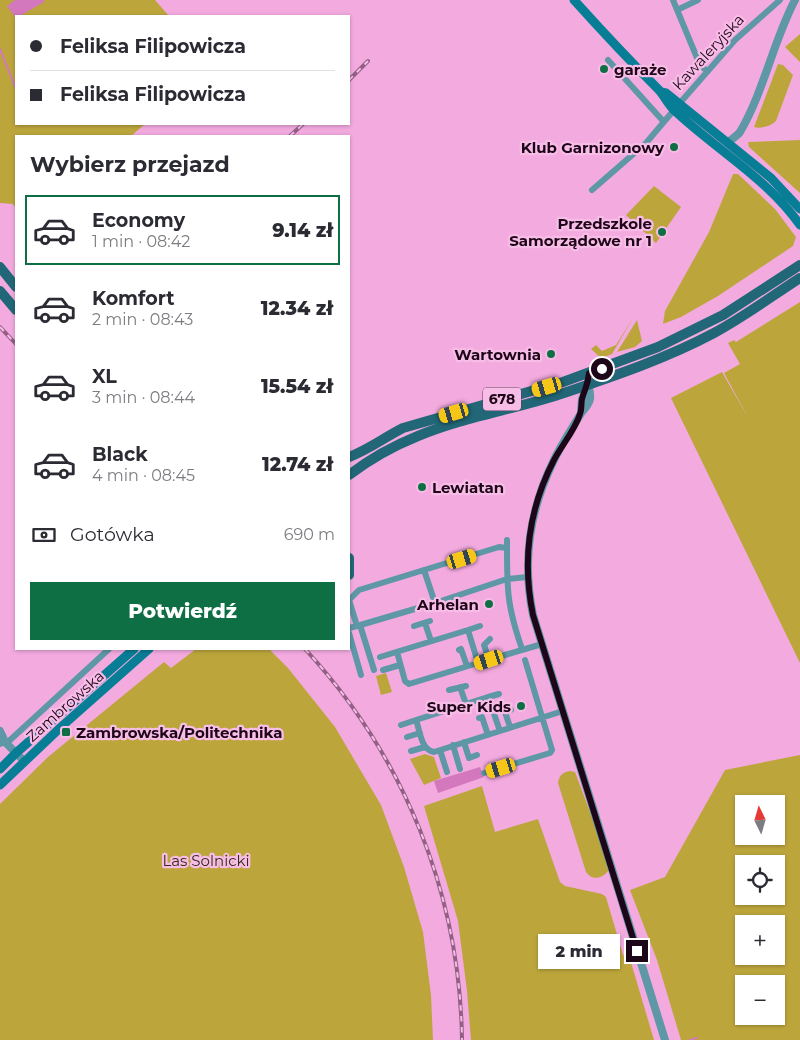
<!DOCTYPE html>
<html lang="pl">
<meta charset="utf-8">
<style>
body{margin:0;font-family:Montserrat,sans-serif;background:#f7f7f7;color:#2b2b33;height:100vh;display:flex;flex-direction:column;font-size:19px;white-space:nowrap}
*{box-sizing:border-box;margin:0}
p{font-size:16px;color:#7c7c81}
.icon{flex:none;width:28px;height:28px;fill:none;stroke:currentColor;stroke-width:2;stroke-linecap:round;stroke-linejoin:round}
.map{position:relative;flex:1;overflow:hidden}
.panel{position:absolute;left:15px;top:135px;width:335px;height:515px;display:flex;flex-direction:column;background:#fff;border-radius:0px;box-shadow:0 1px 4px #0004}
.panel>*{flex:none}
.banner{position:absolute;left:15px;top:15px;width:335px;height:110px;border-radius:0px;box-shadow:0 1px 4px #0004;display:grid;align-content:center;height:110px;padding:0 15px;background:#fff}
.needle{width:32px;rotate:355deg}
.fabs{position:absolute;left:735px;top:795px;display:grid;gap:10px}
.fabs a{display:grid;place-items:center;width:50px;height:50px;border-radius:0px;background:#fff;box-shadow:0 1px 4px #0004;font-size:25px}
.end{position:absolute;width:22px;height:22px;margin:-11px;border:6px solid #1e0619;background:#fff;box-shadow:0 0 0 2px #fff}
.from{border-radius:50%}
.bubble{position:absolute;height:35px;border-radius:0px;background:#fff;box-shadow:0 1px 4px #0004;font-size:16px;font-weight:800;line-height:35px;text-align:center}
.car{position:absolute;width:15px;height:30px;margin:-15px -8px;border-radius:6px;box-shadow:0 0 4px 1px #0007;background:linear-gradient(#f5c518 24%,#345 0 40%,#f5c518 0 76%,#345 0 86%,#f5c518 0)}
.banner b{display:flex;align-items:center;gap:18px;height:48px;font-size:19px}
.banner b+b{border-top:1px solid #e1e1e2}
.banner i{width:12px;height:12px;background:#2b2b33}
ul{padding:0;list-style:none}
li{display:flex;align-items:center;gap:15px;height:70px;margin:0 10px 8px;padding:0 5px;border:2px solid transparent;border-radius:0px}
li div{flex:1}
li b{display:block;font-size:19px}
li em{font-style:normal;font-weight:800}
li.active{border-color:#0f6f44}
li>.icon{width:45px;height:45px;stroke-width:1.5}
h2{padding:0 15px;font-size:22px;line-height:60px}
.pay{display:flex;align-items:center;gap:12px;height:55px;padding:0 15px;font-size:19px}
.pay p{margin-inline-start:auto}
.cta{display:flex;gap:10px;margin-top:auto;padding:10px 15px}
.cta a{flex:1;height:58px;border-radius:0px;background:#0f6f44;color:#fff;font-size:20px;font-weight:800;line-height:58px;text-align:center}
.map>svg:first-child{display:block}
.green{fill:#bca63c;fill-rule:evenodd}
.water{fill:#d478bd}
.lines{fill:none;stroke-linecap:round;stroke-linejoin:round}
.stream{stroke:#d478bd;stroke-width:2}
.minor{stroke:#5e97a6;stroke-width:6}
.tertiary{stroke:#5e97a6;stroke-width:8}
.secondary{stroke:#087e96;stroke-width:9}
.primary{stroke:#226778;stroke-width:10}
.rail-casing{stroke:#936085;stroke-width:4}
.rail{stroke:#f8bde7;stroke-width:2;stroke-dasharray:5.5;stroke-linecap:butt}
.route{stroke:#1e0619;stroke-width:6}
.poi-dot{fill:#0f6f44;stroke:#f8bde7;stroke-width:2}
.labels{text-anchor:middle;dominant-baseline:central;stroke-width:4.5;stroke-linejoin:round;paint-order:stroke}
.shield{fill:#f8bde7;stroke:#5f3d57;stroke-width:1}
.shield-label{font-size:14px;font-weight:bold;fill:#1e0619}
.street-label{font-size:15px;fill:#1e0619;stroke:#f8bde7}
.poi-label{font-size:15px;font-weight:bold;fill:#1e0619;stroke:#f8bde7;text-anchor:end}
.park-label{font-size:15px;fill:#322d19;stroke:#f8bde7}
</style>
<div class="map">
<svg width="800" height="1040" viewBox="0 0 800 1040">
<rect width="100%" height="100%" fill="#f3aadf"/>
<!-- green -->
<path class="green" d="M0,0h155l14,16h-153v108h129l-14,12h-115v73l-3,-5 -13,-1z
M800,34v28l-15,-15z
M778,64l5,1 10,10 -17,46c-5,5 -15,8 -22,6z
M800,140v53l-51,-46 -1,-5z
M733,174h5l37,35 21,28 -3,9 -75,50 -37,21 -18,7 2,-13 44,-79z
M654,186l27,21 -25,36 -30,-28z
M800,302v361l-129,-265 51,-26 27,47 -25,-46 16,-9 -12,-21 6,-3 2,2z
M633,318l-21,36 -11,4 -10,-9 5,-4 6,6 14,-6z
M637,320l5,21 -7,6 -18,5z
M196,649h73l19,19 47,59 46,78 23,62 19,65 8,63 2,45h-433v-236l48,-47 116,-95 7,6z
M386,673l6,19 -11,3 -5,-19z
M425,754l9,3 7,21 -17,7 -14,-26z
M800,755v285h-119l-24,-80 -27,-70 35,-13 60,-107zM744,804h32v32h-32zM744,864h32v32h-32zM744,924h32v32h-32zM744,984h32v32h-32z
M570,771l5,1 18,48 16,50c-7,9 -17,11 -23,2l-28,-89c1,-8 5,-11 12,-12z
M482,786l13,46 43,-13 22,63 5,4 37,8 4,3 17,58 7,4 24,81h-183l-4,-49 -9,-70 -34,-115z"/>
<!-- water -->
<path class="water" d="M15,0h29v2l-24,14h-4v2l-9,-12z
M480,767l4,10 -46,16 -4,-12z"/>
<g class="lines">
<!-- stream -->
<path class="stream" d="M0,49l16,40
M690,1040l7,-2"/>
<!-- minor -->
<path class="minor" d="M673,0l27,65 7,6
M677,10l21,-10
M608,60l56,62
M679,104l56,-64 45,-40
M592,190l54,-47 28,-33
M507,548v-8
M349,600l8,26 78,-23
M349,600l10,-10 65,-20
M425,623l6,18
M360,625l14,45
M414,626l16,-5
M349,628l8,-2
M468,630l12,-4
M349,633l12,42
M522,649c-7,-20 -13,-40 -14,-61 -1,-13 -1,-27 -1,-40l-8,-1 -75,23 11,33 72,-24 20,-2
M459,650l2,-1 6,17
M397,652l8,29 4,3 69,-21
M380,657l88,-27 10,33 64,-19
M489,660l-5,-15 6,-6
M383,670l17,-5
M460,687l6,17
M449,690l17,-4
M488,697l11,-3
M479,718l3,-1 6,18
M401,725l15,-5
M510,727l-5,-15 6,-2
M500,731l-66,21c-13,-2 -14,-21 -18,-32l72,-23 12,34 63,-20
M407,737l13,-4
M464,742l5,16 8,-3
M0,744l9,-3 100,-92
M453,745l7,24
M440,750l7,22
M411,751l14,-4
M484,773l66,-20 2,-3 -27,-90"/>
<!-- tertiary -->
<path class="tertiary" d="M728,142c4,-3 9,-6 12,-10 24,-41 33,-90 55,-132
M588,380c0,6 3,13 2,19 -1,7 -7,10 -10,16 -9,15 -19,30 -27,47 -24,50 -31,99 -20,153l132,425
M581,412l1,-13 6,-14
M0,731l5,11 19,19"/>
<!-- secondary -->
<path class="secondary" d="M574,0c27,30 55,60 84,89 6,6 9,14 16,21 41,39 93,68 126,115
M661,92l5,1 105,85 29,31
M0,769l16,-16 118,-104
M0,785l61,-58 88,-78"/>
<!-- primary -->
<path class="primary" d="M0,267l16,20
M0,291l16,19
M349,457c19,-7 36,-20 54,-29l160,-46 95,-35 65,-32 77,-50
M349,475c21,-16 44,-29 69,-39 48,-20 100,-27 149,-44 50,-17 100,-34 147,-59 30,-16 58,-37 86,-55
M349,558v17"/>
<!-- rail casing -->
<g class="rail-casing">
<path id="rail" d="M349,80l19,-19
M290,136l13,-12
M0,327l16,17
M305,649c99,107 155,245 157,391"/>
</g>
<!-- rail -->
<use href="#rail" class="rail"/>
</g>
<g class="lines">
<!-- route -->
<path class="route" d="M602,369l-13,4c-1,12 -4,15 -7,26 -1,4 0,10 -2,15 -5,16 -18,31 -26,46 -26,50 -32,101 -21,155l104,336"/>
</g>
<!-- markers -->
<g class="poi-dot">
<circle cx="604" cy="69" r="5"/>
<circle cx="674" cy="147" r="5"/>
<circle cx="662" cy="232" r="5"/>
<circle cx="551" cy="354" r="5"/>
<circle cx="422" cy="487" r="5"/>
<circle cx="489" cy="604" r="5"/>
<circle cx="521" cy="706" r="5"/>
<rect x="61" y="727" width="10" height="10" rx="2.5"/>
</g>
<g class="labels">
<!-- shield labels -->
<rect class="shield" x="483" y="387.5" width="38" height="23" rx="4"/>
<g class="shield-label">
<text x="502" y="399">678</text>
</g>
<!-- street labels -->
<g class="street-label">
<text transform="translate(708 52) rotate(-47)">Kawaleryjska</text>
<text transform="translate(65 706) rotate(-42)">Zambrowska</text>
</g>
<!-- poi labels -->
<g class="poi-label">
<text x="614" y="69" text-anchor="start">garaże</text>
<text x="664" y="147">Klub Garnizonowy</text>
<text x="652" y="223">Przedszkole<tspan x="652" dy="17">Samorządowe nr 1</tspan></text>
<text x="541" y="354">Wartownia</text>
<text x="432" y="487" text-anchor="start">Lewiatan</text>
<text x="479" y="604">Arhelan</text>
<text x="511" y="706">Super Kids</text>
<text x="76" y="732" text-anchor="start">Zambrowska/Politechnika</text>
</g>
<!-- park labels -->
<g class="park-label">
<text x="206" y="860">Las Solnicki</text>
</g>
</g>
</svg>
<div class="fabs">
<a><svg class="needle" viewBox="-14 -14 28 28"><path d="M0-13l5 13h-10z" fill="#e53935"/><path d="M0 13l5-13h-10z" fill="#7c7c81"/></svg></a>
<a><svg class="icon" aria-label="locate" viewBox="0 0 24 24"><circle cx="12" cy="12" r="6"/><path d="M12 2v4M12 18v4M2 12h4M18 12h4"/></svg></a>
<a>+</a>
<a>−</a>
</div>
<i class="end from" style="left:602px;top:369px"></i>
<i class="end" style="left:637px;top:951px"></i>
<div class="bubble" style="left:538px;top:934px;width:82px">2 min</div>
<i class="car" style="left:547px;top:387px;rotate:254deg"></i>
<i class="car" style="left:454px;top:413px;rotate:254deg"></i>
<i class="car" style="left:462px;top:559px;rotate:73deg"></i>
<i class="car" style="left:489px;top:660px;rotate:252deg"></i>
<i class="car" style="left:501px;top:768px;rotate:253deg"></i>
<div class="banner">
<b><i class="from"></i>Feliksa Filipowicza</b>
<b><i></i>Feliksa Filipowicza</b>
</div>
<section class="panel">
<h2>Wybierz przejazd</h2>
<ul>
<li class="active"><svg class="icon" aria-label="car" viewBox="0 0 24 24"><path d="M5 17H2v-5l4-1 3-4h7l3 4 3 1v5h-3M9 17h6M6 11h13"/><circle cx="7" cy="17" r="2"/><circle cx="17" cy="17" r="2"/></svg><div><b>Economy</b><p>1 min · 08:42</p></div><em>9.14 zł</em></li>
<li><svg class="icon" aria-label="car" viewBox="0 0 24 24"><path d="M5 17H2v-5l4-1 3-4h7l3 4 3 1v5h-3M9 17h6M6 11h13"/><circle cx="7" cy="17" r="2"/><circle cx="17" cy="17" r="2"/></svg><div><b>Komfort</b><p>2 min · 08:43</p></div><em>12.34 zł</em></li>
<li><svg class="icon" aria-label="car" viewBox="0 0 24 24"><path d="M5 17H2v-5l4-1 3-4h7l3 4 3 1v5h-3M9 17h6M6 11h13"/><circle cx="7" cy="17" r="2"/><circle cx="17" cy="17" r="2"/></svg><div><b>XL</b><p>3 min · 08:44</p></div><em>15.54 zł</em></li>
<li><svg class="icon" aria-label="car" viewBox="0 0 24 24"><path d="M5 17H2v-5l4-1 3-4h7l3 4 3 1v5h-3M9 17h6M6 11h13"/><circle cx="7" cy="17" r="2"/><circle cx="17" cy="17" r="2"/></svg><div><b>Black</b><p>4 min · 08:45</p></div><em>12.74 zł</em></li>
</ul>
<div class="pay"><svg class="icon" aria-label="cash" viewBox="0 0 24 24"><path d="M3 7h18v10H3z"/><circle cx="12" cy="12" r="2"/></svg>Gotówka<p>690 m</p></div>
<div class="cta"><a>Potwierdź</a></div>
</section>
</div>
